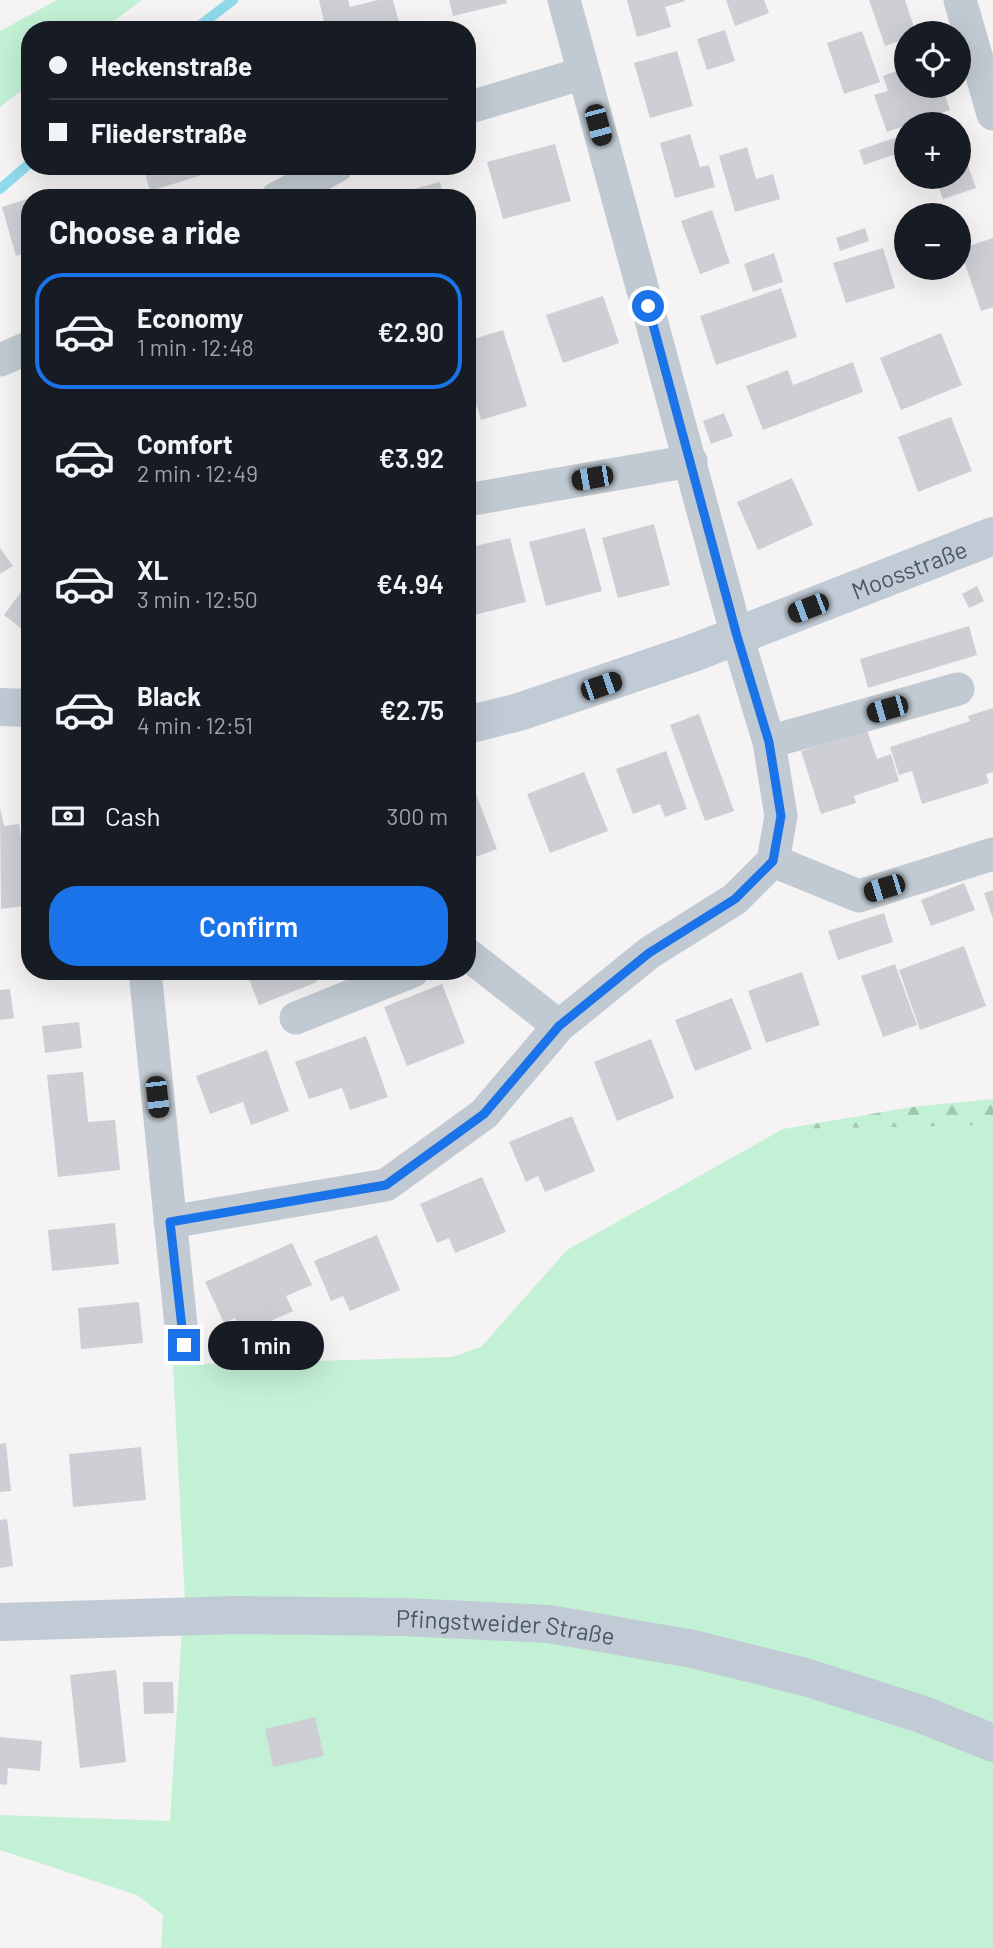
<!DOCTYPE html>
<meta charset="utf-8">
<style>
body{margin:0;font-family:Barlow,sans-serif;background:#20242c;color:#f1f3f6;height:100vh;display:flex;flex-direction:column;font-size:26px;white-space:nowrap}
*{box-sizing:border-box;margin:0}
p{font-size:23px;color:#9ea1a6}
.icon{flex:none;width:38px;height:38px;fill:none;stroke:currentColor;stroke-width:2;stroke-linecap:round;stroke-linejoin:round}
.map{position:relative;flex:1;overflow:hidden}
.side{position:absolute;left:21px;top:189px;width:455px;height:791px;display:flex;flex-direction:column;background:#171b24;border-radius:28px;box-shadow:0 7px 28px #0002}
.side>*{flex:none}
.top-card{position:absolute;left:21px;top:21px;width:455px;height:154px;border-radius:28px;box-shadow:0 7px 28px #0002;display:grid;align-content:center;height:154px;padding:0 28px;background:#171b24}
.tools{position:absolute;left:894px;top:21px;display:grid;gap:14px}
.tools a{display:grid;place-items:center;width:77px;height:77px;border-radius:50%;background:#171b24;box-shadow:0 7px 28px #0002;font-size:35px}
.end{position:absolute;width:32px;height:32px;margin:-16px;border:9px solid #1a73e8;background:#fff;box-shadow:0 0 0 4px #fff}
.from{border-radius:50%}
.bubble{position:absolute;height:49px;border-radius:24px;background:#171b24;box-shadow:0 7px 28px #0002;font-size:23px;font-weight:600;line-height:49px;text-align:center}
.car{position:absolute;width:21px;height:42px;margin:-21px -10px;border-radius:9px;box-shadow:0 0 5px 2px #0007;background:linear-gradient(#222 24%,#8ab4d8 0 40%,#222 0 76%,#8ab4d8 0 86%,#222 0)}
.top-card b{display:flex;align-items:center;gap:24px;height:66px;font-size:26px}
.top-card b+b{border-top:2px solid #363941}
.top-card i{width:18px;height:18px;background:#f1f3f6}
ul{padding:0;list-style:none}
li{display:flex;align-items:center;gap:21px;height:116px;margin:0 14px 10px;padding:0 14px;border:4px solid transparent;border-radius:28px}
li div{flex:1}
li b{display:block;font-size:26px}
li em{font-style:normal;font-weight:600}
li.current{border-color:#1a73e8}
li>.icon{width:63px;height:63px;stroke-width:1.5}
h2{padding:0 28px;font-size:32px;line-height:84px}
.pay{display:flex;align-items:center;gap:18px;height:77px;padding:0 28px;font-size:26px}
.pay p{margin-inline-start:auto}
.cta{display:flex;gap:14px;margin-top:auto;padding:14px 28px}
.cta a{flex:1;height:80px;border-radius:28px;background:#1a73e8;color:#fff;font-size:28px;font-weight:600;line-height:80px;text-align:center}
.map>svg:first-child{display:block}
.green{fill:#c3f1d5}
.forest{fill:url(#forest-firs)}
.lines{fill:none;stroke-linecap:round;stroke-linejoin:round}
.stream{stroke:#90daee;stroke-width:10}
.building{fill:#cdcfd5}
.street{stroke:#c1cad2;stroke-width:33}
.secondary{stroke:#c1cbd6;stroke-width:38}
.route{stroke:#1a73e8;stroke-width:9}
.labels{text-anchor:middle;dominant-baseline:central;stroke-width:6;stroke-linejoin:round;paint-order:stroke}
.street-label{font-size:24px;fill:#4a5661;stroke:#fff}
</style>
<div class="map">
<svg width="993" height="1948" viewBox="0 0 993 1948">
<defs>
<pattern id="forest-firs" width="22" height="20" patternUnits="userSpaceOnUse" patternTransform="scale(1.75)"><rect width="22" height="20" fill="#c3f1d5"/><path d="M5 1l3.5 6h-7zM16 11l3.5 6h-7z" fill="#a0c6b0"/></pattern>
</defs>
<rect width="100%" height="100%" fill="#f5f3f3"/>
<!-- green -->
<path class="green" d="M57,0h85l-40,30h-72v54l-30,23v-76z
M993,1125v604l-201,-70 -607,-57 -12,-237 279,-8 29,-10 86,-97 216,-121z
M182,1629l337,7 112,15 160,38 202,65v194h-832l2,-33 -26,-20 -137,-45v-35l170,6z"/>
<!-- forest -->
<path class="forest" d="M993,1099v26l-210,4 129,-22z"/>
<g class="lines">
<!-- stream -->
<path class="stream" d="M194,30l39,-30
M0,189l30,-26"/>
</g>
<!-- building -->
<path class="building" d="M319,0h29l2,7 28,-7h15l8,30h-50l-1,-4 -24,4z
M449,0h57l1,3 -54,13z
M627,0h58v1l-20,6 6,20 -34,10z
M726,0h38l5,13 -34,13z
M869,0h36l11,33h-10v6l-21,7z
M725,30l10,31 -28,9 -10,-31z
M862,31l18,51 -36,12 -17,-51z
M677,51l16,55 -43,12 -16,-55z
M906,67v19h36l8,24 -63,22 -13,-37 14,-4 -5,-15z
M690,134l10,33 9,-2 6,22 -40,11 -15,-55z
M900,136l5,15 -41,14 -5,-15z
M959,140l17,48 -33,11 -8,-22h24z
M555,144l16,57 -68,18 -16,-57z
M747,147l9,32 17,-5 7,25 -45,13 -16,-56z
M143,166h64l2,7 -59,18z
M440,182l4,16h-60v-1z
M30,198v53l-14,5 -14,-49z
M712,210l18,53 -30,11 -19,-53z
M865,228l4,13 -29,10 -4,-13z
M993,238v69l-12,4 -21,-62z
M883,248l12,40 -49,15 -13,-40z
M774,253l9,29 -30,10 -9,-28z
M781,288l16,49 -81,28 -16,-49z
M603,296l16,47 -56,20 -17,-48z
M503,330l24,76 -46,14 -6,-20 -8,2v-61z
M941,333l21,52 -61,25 -21,-52z
M853,362l10,30 -100,38 -17,-44 42,-16 5,15z
M724,413l9,23 -22,8 -8,-23z
M951,417l21,54 -54,21 -20,-55z
M792,478l21,47 -55,25 -21,-48z
M654,524l16,61 -52,13 -16,-60z
M585,528l17,63 -56,15 -17,-64z
M510,538l16,64 -56,14 -3,-11v-57z
M0,548l13,18 -13,8z
M30,580v55l-26,-20z
M977,586l7,15 -15,7 -7,-14z
M969,626l8,29 -109,33 -8,-29z
M993,708v64l-7,2 3,9 -67,21 -10,-33 -13,4 -9,-28 80,-26 -2,-5z
M699,714l35,97 -29,10 -35,-96z
M867,730l10,29 14,-5 8,27 -45,15 2,7 -35,11 -20,-63z
M666,751l21,58 -22,8 -5,-13 -27,10 -17,-45z
M30,754v52l-2,1 -5,-52z
M584,772l24,59 -58,22 -23,-59z
M474,789l23,60 -30,11v-68z
M0,808l4,18 15,-2 11,81 -29,4z
M964,883l11,27 -44,16 -10,-26z
M993,890v29l-9,-26z
M30,912v35h-2l-6,-34z
M884,913l9,29 -55,18 -10,-29z
M964,946l22,60 -66,24 -21,-60z
M895,964l22,61 -34,12 -22,-61z
M246,971h66l5,11 -58,23z
M802,972l18,53 -54,18 -18,-52z
M442,984l23,59 -58,23 -23,-59z
M10,989l4,29 -14,2v-30z
M732,998l20,51 -57,22 -20,-51z
M79,1022l3,26 -37,5 -3,-27z
M366,1036l22,61 -38,13 -8,-22 -33,11 -14,-37z
M651,1039l23,59 -57,23 -23,-59z
M267,1050l22,61 -38,14 -8,-23 -33,12 -14,-38z
M83,1072l5,50 27,-2 5,50 -62,7 -11,-102z
M572,1116l23,55 -50,21 -7,-16 -12,6 -17,-40z
M482,1177l24,55 -51,21 -6,-15 -12,5 -17,-39z
M115,1223l4,41 -67,7 -4,-41z
M377,1235l23,55 -50,21 -7,-15 -12,5 -17,-40z
M292,1243l20,42 -26,11 7,15 -51,23 -7,-16 -11,5 -19,-41z
M139,1302l4,41 -62,6 -3,-41z
M6,1443l5,48 -11,1v-48z
M141,1447l5,53 -73,7 -4,-53z
M7,1519l6,47 -13,2v-48z
M116,1670l10,92 -46,6 -10,-93z
M143,1682h30l1,31 -30,1z
M315,1717l9,39 -51,11 -8,-38z
M0,1737l42,4 -2,30 -32,-3 -1,17 -7,-1z"/>
<g class="lines">
<!-- street -->
<path class="street" d="M960,0l33,114
M467,108l117,-35
M277,198l60,-32
M0,360l30,-13
M467,500l224,-39
M769,742l189,-53
M773,861l86,35 134,-42
M467,954l92,72
M145,971l38,374
M296,1018l117,-47
M170,1222l216,-37 98,-71 75,-88 90,-73 86,-54 38,-38 8,-45 -12,-74 -32,-106 -173,-636"/>
<!-- secondary -->
<g class="secondary">
<path d="M0,707l30,1"/>
<path id="s1" d="M467,725l52,-13 174,-59 300,-117"/>
<path id="s2" d="M0,1622l235,-7 168,2 146,7 144,25 112,28 116,37 72,29"/>
</g>
</g>
<g class="lines">
<!-- route -->
<path class="route" d="M184,1345l-14,-123 216,-37 98,-71 75,-88 90,-73 86,-54 38,-38 8,-45 -12,-74 -32,-106 -89,-330"/>
</g>
<g class="labels">
<!-- street labels -->
<g class="street-label">
<text stroke="none"><textPath href="#s1" startOffset="469">Moosstraße</textPath></text>
<text stroke="none"><textPath href="#s2" startOffset="506">Pfingstweider Straße</textPath></text>
</g>
</g>
</svg>
<div class="tools">
<a><svg class="icon" aria-label="locate" viewBox="0 0 24 24"><circle cx="12" cy="12" r="6"/><path d="M12 2v4M12 18v4M2 12h4M18 12h4"/></svg></a>
<a>+</a>
<a>−</a>
</div>
<i class="end from" style="left:648px;top:306px"></i>
<i class="end" style="left:184px;top:1345px"></i>
<div class="bubble" style="left:208px;top:1321px;width:116px">1 min</div>
<i class="car" style="left:598px;top:125px;rotate:165deg"></i>
<i class="car" style="left:592px;top:478px;rotate:260deg"></i>
<i class="car" style="left:808px;top:608px;rotate:249deg"></i>
<i class="car" style="left:601px;top:686px;rotate:71deg"></i>
<i class="car" style="left:887px;top:709px;rotate:254deg"></i>
<i class="car" style="left:884px;top:888px;rotate:253deg"></i>
<i class="car" style="left:157px;top:1097px;rotate:174deg"></i>
<div class="top-card">
<b><i class="from"></i>Heckenstraße</b>
<b><i></i>Fliederstraße</b>
</div>
<section class="side">
<h2>Choose a ride</h2>
<ul>
<li class="current"><svg class="icon" aria-label="car" viewBox="0 0 24 24"><path d="M5 17H2v-5l4-1 3-4h7l3 4 3 1v5h-3M9 17h6M6 11h13"/><circle cx="7" cy="17" r="2"/><circle cx="17" cy="17" r="2"/></svg><div><b>Economy</b><p>1 min · 12:48</p></div><em>€2.90</em></li>
<li><svg class="icon" aria-label="car" viewBox="0 0 24 24"><path d="M5 17H2v-5l4-1 3-4h7l3 4 3 1v5h-3M9 17h6M6 11h13"/><circle cx="7" cy="17" r="2"/><circle cx="17" cy="17" r="2"/></svg><div><b>Comfort</b><p>2 min · 12:49</p></div><em>€3.92</em></li>
<li><svg class="icon" aria-label="car" viewBox="0 0 24 24"><path d="M5 17H2v-5l4-1 3-4h7l3 4 3 1v5h-3M9 17h6M6 11h13"/><circle cx="7" cy="17" r="2"/><circle cx="17" cy="17" r="2"/></svg><div><b>XL</b><p>3 min · 12:50</p></div><em>€4.94</em></li>
<li><svg class="icon" aria-label="car" viewBox="0 0 24 24"><path d="M5 17H2v-5l4-1 3-4h7l3 4 3 1v5h-3M9 17h6M6 11h13"/><circle cx="7" cy="17" r="2"/><circle cx="17" cy="17" r="2"/></svg><div><b>Black</b><p>4 min · 12:51</p></div><em>€2.75</em></li>
</ul>
<div class="pay"><svg class="icon" aria-label="cash" viewBox="0 0 24 24"><path d="M3 7h18v10H3z"/><circle cx="12" cy="12" r="2"/></svg>Cash<p>300 m</p></div>
<div class="cta"><a>Confirm</a></div>
</section>
</div>
